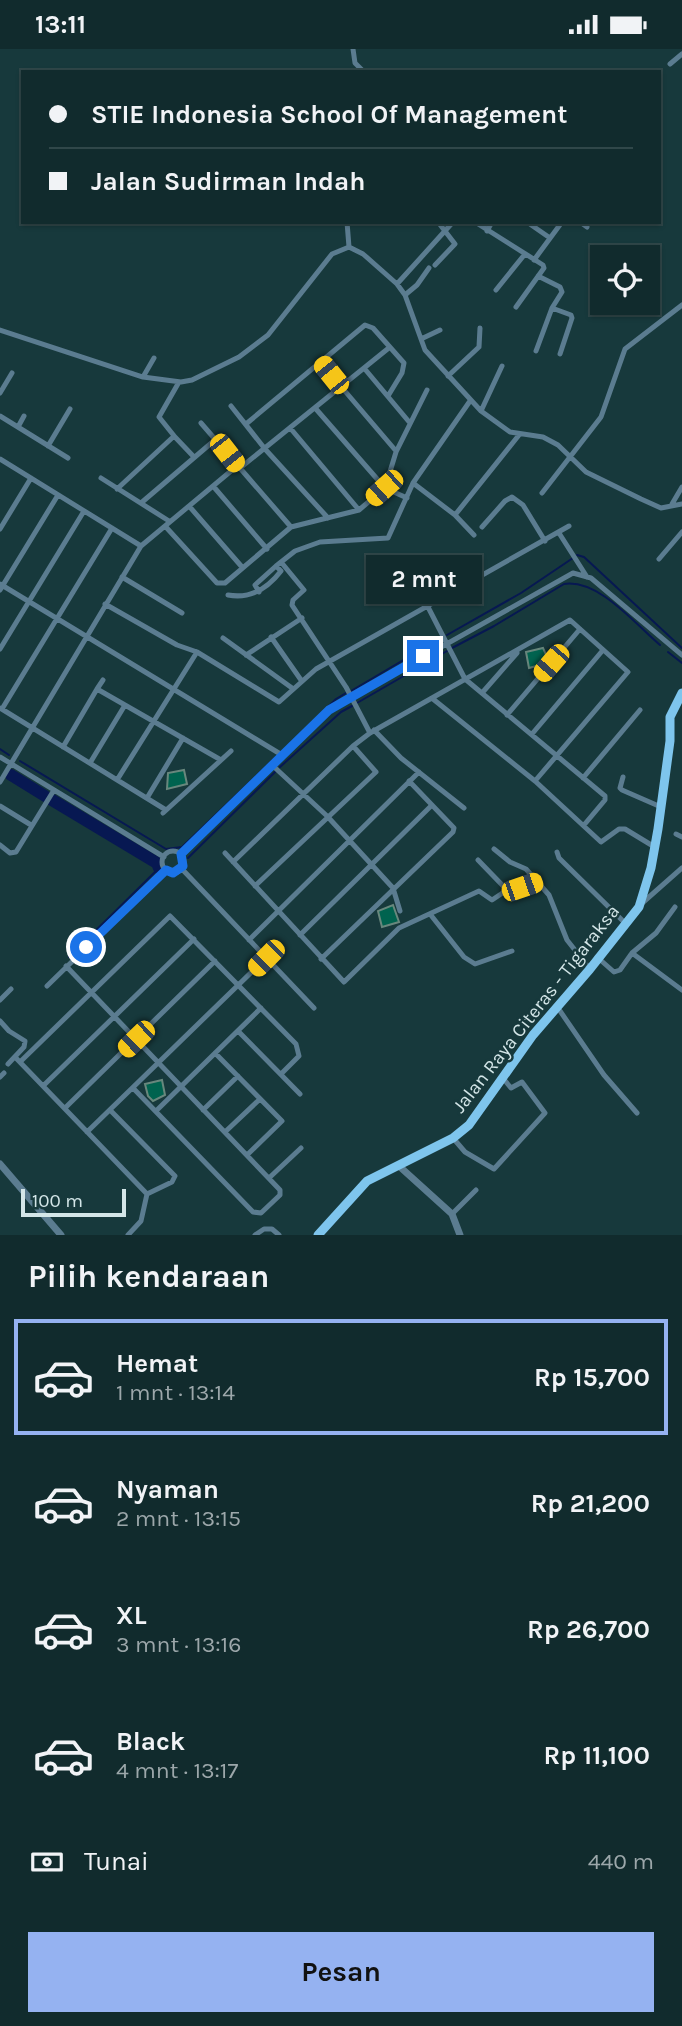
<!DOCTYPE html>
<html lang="id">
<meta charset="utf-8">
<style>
body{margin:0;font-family:Karla,sans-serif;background:#1a3335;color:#f1f3f6;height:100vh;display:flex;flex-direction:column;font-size:26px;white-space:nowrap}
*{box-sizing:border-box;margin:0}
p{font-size:23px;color:#9ca7aa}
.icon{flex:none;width:38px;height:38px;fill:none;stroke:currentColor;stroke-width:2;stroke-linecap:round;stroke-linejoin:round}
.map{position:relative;height:1186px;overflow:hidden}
.side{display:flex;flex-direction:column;background:#112b2d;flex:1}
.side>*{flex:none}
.hud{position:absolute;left:21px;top:21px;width:640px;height:154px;border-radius:0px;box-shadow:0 2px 5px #0004,0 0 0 2px #304749;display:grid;align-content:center;height:154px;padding:0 28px;background:#112b2d}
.buttons{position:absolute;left:590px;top:196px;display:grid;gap:14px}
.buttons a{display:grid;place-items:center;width:70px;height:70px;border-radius:0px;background:#112b2d;box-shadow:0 2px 5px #0004,0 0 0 2px #304749;font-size:35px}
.scale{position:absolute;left:21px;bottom:18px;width:105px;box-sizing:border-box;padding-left:7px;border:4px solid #d4e6e8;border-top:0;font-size:19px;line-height:24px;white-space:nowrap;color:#d4e6e8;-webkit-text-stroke:5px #17393c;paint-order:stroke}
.end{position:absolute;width:32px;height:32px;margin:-16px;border:9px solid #1a73e8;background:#fff;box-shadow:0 0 0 4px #fff}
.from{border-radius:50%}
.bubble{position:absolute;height:49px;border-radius:0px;background:#112b2d;box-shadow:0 2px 5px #0004,0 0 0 2px #304749;font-size:23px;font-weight:700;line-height:49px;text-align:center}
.car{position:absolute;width:21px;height:42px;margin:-21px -10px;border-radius:9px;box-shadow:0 0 5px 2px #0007;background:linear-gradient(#f5c518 24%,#345 0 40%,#f5c518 0 76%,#345 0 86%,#f5c518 0)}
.hud b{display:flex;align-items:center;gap:24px;height:66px;font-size:26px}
.hud b+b{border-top:2px solid #304749}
.hud i{width:18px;height:18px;background:#f1f3f6}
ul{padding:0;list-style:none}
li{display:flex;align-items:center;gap:21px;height:116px;margin:0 14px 10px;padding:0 14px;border:4px solid transparent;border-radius:0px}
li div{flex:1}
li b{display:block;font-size:26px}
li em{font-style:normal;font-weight:700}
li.on{border-color:#95b2f1}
li>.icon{width:63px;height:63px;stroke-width:1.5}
h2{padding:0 28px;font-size:32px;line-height:84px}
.pay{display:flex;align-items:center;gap:18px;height:77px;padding:0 28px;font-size:26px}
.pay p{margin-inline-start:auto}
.action{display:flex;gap:14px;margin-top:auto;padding:14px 28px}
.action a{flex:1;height:80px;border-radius:0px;background:#95b2f1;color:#111;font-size:28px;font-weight:700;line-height:80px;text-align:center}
.status{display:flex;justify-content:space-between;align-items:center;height:49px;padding:0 35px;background:#112b2d;direction:ltr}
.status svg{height:19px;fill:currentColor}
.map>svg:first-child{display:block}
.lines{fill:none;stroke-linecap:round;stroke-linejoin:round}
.stream{stroke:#071852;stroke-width:2}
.river{stroke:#071852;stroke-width:12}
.building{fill:#00634f;stroke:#68877d;stroke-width:2}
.minor{stroke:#5b7c90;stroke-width:5}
.tertiary{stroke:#5b7c90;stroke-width:7}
.primary{stroke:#7ec5ed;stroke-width:9}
.route{stroke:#1a73e8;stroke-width:9}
.labels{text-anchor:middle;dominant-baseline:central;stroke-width:5;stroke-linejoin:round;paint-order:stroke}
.street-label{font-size:19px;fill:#d4e6e8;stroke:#17393c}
</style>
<div class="status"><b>13:11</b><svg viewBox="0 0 49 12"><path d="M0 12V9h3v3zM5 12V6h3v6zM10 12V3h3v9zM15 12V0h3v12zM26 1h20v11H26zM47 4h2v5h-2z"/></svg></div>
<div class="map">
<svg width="682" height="1186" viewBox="0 0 682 1186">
<rect width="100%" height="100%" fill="#17393c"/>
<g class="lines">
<!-- stream -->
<path class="stream" d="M577,506l7,2 98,91
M447,586l74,-42 52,-35
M452,599l42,-22 70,-42c35,-5 71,40 96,61
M668,603l14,11
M351,642l88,-52
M357,654l90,-52
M0,700l9,6
M282,703l54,-53 10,-6
M20,712l146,88 16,-2 95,-91
M280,718l61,-55 11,-6
M188,809l88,-87
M69,908l90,-89"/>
<!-- river -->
<path class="river" d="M11,726l34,21
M52,751l105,63 2,5"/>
</g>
<!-- building -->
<path class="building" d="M543,599l5,11 -4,5 -15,4 -3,-16z
M184,721l3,14 -20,5 1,-16z
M393,856l6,17 -17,5 -4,-16z
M162,1031l3,15 -12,6 -5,-5 -3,-12z"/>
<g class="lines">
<!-- minor -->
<path class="minor" d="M353,0l2,14 9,9
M670,15l12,-10
M660,101v3
M347,173l2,25
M475,173l68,43 1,3 -28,39
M527,173l23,16
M580,173l7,5
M487,182l5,-9
M534,211l28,-38
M435,216l20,-21 -17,-22
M538,227l22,11 2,5 -10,16 19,7 1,3 -12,36
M397,235l56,-62
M496,241l29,-36
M405,246l12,-10 12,-17
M0,281l143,47 38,5 11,-2 47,-23 29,-22 64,-81 17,-7 14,7 34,30 8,11 20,55 56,61 29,21 33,5 15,8 28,27 55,27 20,9 21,-4
M421,290l19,-9
M536,302l16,-43
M321,314l75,88
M364,319l46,55
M448,327l31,-29 1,-19
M143,328l11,-19
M0,344l12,-20
M231,357l34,43 63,69
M316,360l69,79 22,10
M481,362l21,-45
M0,367l68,42
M201,374l90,104
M246,375l119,-99 8,3 31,35 -2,10 -14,23
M18,378l6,-11
M291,380l68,81
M175,388l-16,-20 20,-35
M48,397l22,-37
M0,410l141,87
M240,419l150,-121
M101,429l68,43
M413,434l42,32 19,20
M213,437l54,63
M117,440l55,-51 3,-1 19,20
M542,444l59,-76 24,-68 57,-44
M141,454l75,-64
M672,455l10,-17
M189,457l53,61
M455,466l64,-80
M165,477l52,57h8l66,-56 68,-17 26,-22 11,-36 31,-62
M482,478l23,-26 7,-4 11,8 22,36
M0,480l31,-51
M559,484l28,44
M659,510l23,-27
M281,513l23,28 -11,10 -1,5 54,82 24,46
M122,528l60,36
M0,535l282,171
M0,541l58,-95
M259,543l-4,-7 21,-19
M228,546c22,4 40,-7 53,-24l-5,-5 19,-15 25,-9 68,-4 25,-55 57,-82
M105,555l72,41 20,7 82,50 37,-33 253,-143
M428,558l37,72 140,117v4l-21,25
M271,588l30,43
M223,589l69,50
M0,600l84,-138
M246,606l56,-37
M103,631l-6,9 124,71
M482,644l35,-40
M433,650l102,82 66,61 18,-13h6l28,17
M0,659l166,102
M2,660l110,-181
M507,666l73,-86
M374,681l27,28 63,50
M532,685l71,-84
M63,698l34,-58
M0,708l164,100
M90,714l35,-58
M272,716l55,51 66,72 7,23
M623,728l-3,11 2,2 39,17
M583,729l57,-68
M117,731l80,-128
M0,733l141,-236 96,-80
M147,749l36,-60
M0,757l31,19
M163,764l68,-62
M676,785l6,3
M0,796l10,8 6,-1 38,-62
M494,800l16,13 16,7 23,26 18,45 23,29
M162 813a11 11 0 1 1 22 0a11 11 0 1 1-22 0Z
M557,803l2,6 66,65
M225,804l119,129 55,-54 80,-37 13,9 15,-10
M181,805l148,-144 244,-137 18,5 91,77
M478,811l29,30 29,-8
M233,813l120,-116 17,-13 200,-113 58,52 -93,109
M181,819l133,140
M255,837l121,-114 -23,-26
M640,856l42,-37
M430,865l34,43 11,7 37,-13
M300,886l132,-130
M249,891l170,-168
M632,904l24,-20 19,-26
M597,908l17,15 6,-2 12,-17 50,37
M321,910l132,-127 1,-4 -45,-47
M66,917l214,224v5l-19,18 -8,-1 -120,-124
M47,937l119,-116
M0,951l11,-11
M558,959l46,67 33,38
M0,972l9,10 16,10 -1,6 -16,17
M238,982l62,63
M215,1004l67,68 -35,34
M15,1008l132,137
M20,1013l150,-146 126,128 3,12 -18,18
M0,1028l4,-4
M43,1037l151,-147
M65,1059l150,-147
M110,1061l65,66 -3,6 -25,12
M203,1061l35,-34
M156,1062l105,-103
M87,1083l179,-174
M225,1083l35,-33
M453,1089l12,14 29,17 51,-56 -23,-31 -11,6 -9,-11
M269,1129l32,-30
M452,1165l24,-24
M128,1186l13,-14 6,-27
M255,1186l9,-6h8l7,6"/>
<!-- tertiary -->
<path class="tertiary" d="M0,1115l61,71
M399,1117l53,48 8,21"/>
<!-- primary -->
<path class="primary" d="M318,1186l49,-54 86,-43 16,-13 64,-90 57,-66 49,-62 12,-39 7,-39 12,-88v-24l12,-24"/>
</g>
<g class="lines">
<!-- route -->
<path class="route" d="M86,898l80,-77 7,3 10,-7 -2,-12 148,-144 94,-54"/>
</g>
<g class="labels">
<!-- street labels -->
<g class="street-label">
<text transform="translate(536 960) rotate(-52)">Jalan Raya Citeras - Tigaraksa</text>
</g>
</g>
</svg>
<div class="buttons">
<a><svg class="icon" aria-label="locate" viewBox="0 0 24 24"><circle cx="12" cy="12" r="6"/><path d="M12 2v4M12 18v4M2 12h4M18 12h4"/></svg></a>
</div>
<div class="scale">100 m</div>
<i class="end from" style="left:86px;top:898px"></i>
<i class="end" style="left:423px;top:607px"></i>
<div class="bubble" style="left:366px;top:506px;width:116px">2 mnt</div>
<i class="car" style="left:331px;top:326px;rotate:321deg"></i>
<i class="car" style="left:227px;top:404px;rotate:142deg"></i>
<i class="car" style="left:384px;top:439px;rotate:228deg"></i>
<i class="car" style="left:551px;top:614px;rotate:221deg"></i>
<i class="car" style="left:522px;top:838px;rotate:71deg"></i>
<i class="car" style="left:266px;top:909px;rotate:225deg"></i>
<i class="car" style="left:136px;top:990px;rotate:226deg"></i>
<div class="hud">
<b><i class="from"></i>STIE Indonesia School Of Management</b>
<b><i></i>Jalan Sudirman Indah</b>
</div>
</div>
<section class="side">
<h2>Pilih kendaraan</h2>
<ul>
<li class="on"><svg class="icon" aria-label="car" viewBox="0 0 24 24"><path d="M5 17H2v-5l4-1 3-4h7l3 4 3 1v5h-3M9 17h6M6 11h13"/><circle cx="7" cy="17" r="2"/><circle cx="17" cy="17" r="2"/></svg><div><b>Hemat</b><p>1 mnt · 13:14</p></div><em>Rp 15,700</em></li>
<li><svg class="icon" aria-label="car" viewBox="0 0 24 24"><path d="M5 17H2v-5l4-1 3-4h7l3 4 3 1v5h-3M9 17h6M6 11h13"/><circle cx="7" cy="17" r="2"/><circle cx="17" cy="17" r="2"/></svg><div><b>Nyaman</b><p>2 mnt · 13:15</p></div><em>Rp 21,200</em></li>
<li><svg class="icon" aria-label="car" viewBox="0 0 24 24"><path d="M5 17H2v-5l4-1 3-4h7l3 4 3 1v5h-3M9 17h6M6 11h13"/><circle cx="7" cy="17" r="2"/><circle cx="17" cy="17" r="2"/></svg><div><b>XL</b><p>3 mnt · 13:16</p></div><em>Rp 26,700</em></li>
<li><svg class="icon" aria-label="car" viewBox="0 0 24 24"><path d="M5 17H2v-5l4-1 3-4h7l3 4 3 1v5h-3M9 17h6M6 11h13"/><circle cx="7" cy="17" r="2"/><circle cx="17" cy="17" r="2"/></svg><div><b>Black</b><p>4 mnt · 13:17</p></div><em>Rp 11,100</em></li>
</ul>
<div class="pay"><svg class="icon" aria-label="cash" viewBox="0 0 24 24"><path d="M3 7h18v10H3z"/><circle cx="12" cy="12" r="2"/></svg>Tunai<p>440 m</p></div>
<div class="action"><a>Pesan</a></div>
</section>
